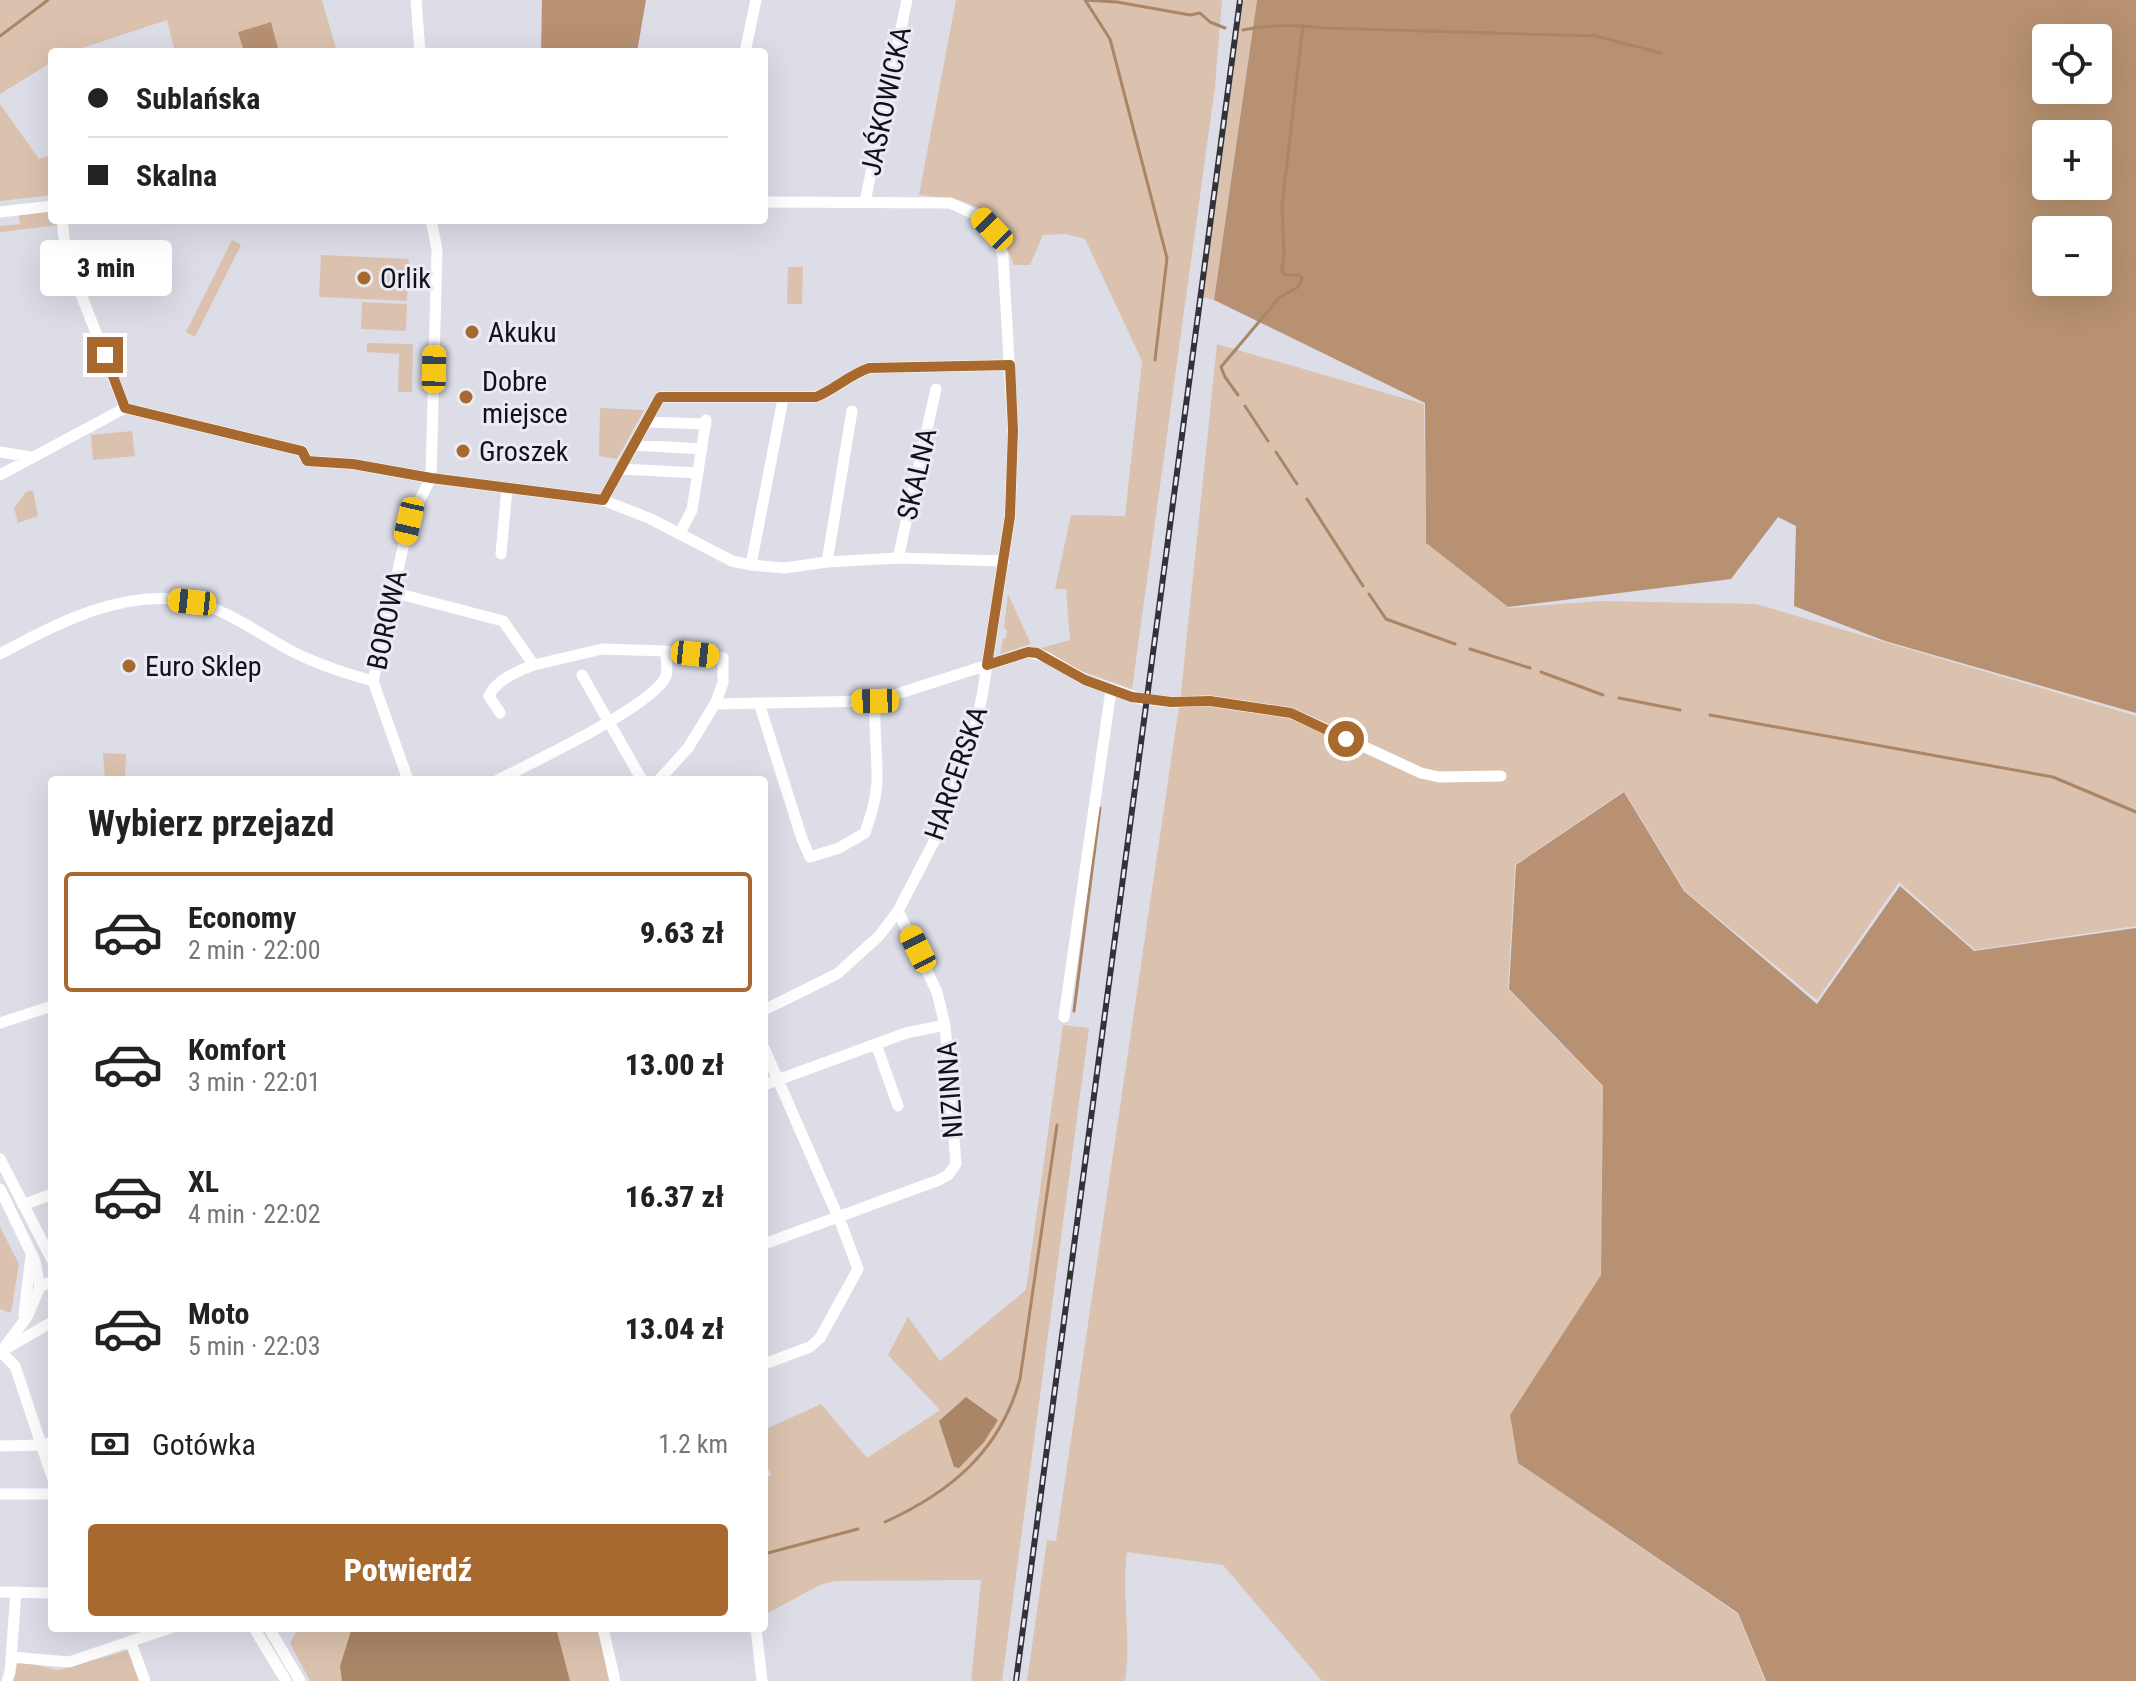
<!DOCTYPE html>
<html lang="pl">
<meta charset="utf-8">
<style>
body{margin:0;font-family:"Roboto Condensed",sans-serif;background:#f6f6f6;color:#222;height:100vh;display:flex;flex-direction:column;font-size:30px;white-space:nowrap}
*{box-sizing:border-box;margin:0}
p{font-size:26px;color:#767676}
.icon{flex:none;width:44px;height:44px;fill:none;stroke:currentColor;stroke-width:2;stroke-linecap:round;stroke-linejoin:round}
.map{position:relative;flex:1;overflow:hidden}
.drawer{position:absolute;left:48px;top:776px;width:720px;height:856px;display:flex;flex-direction:column;background:#fff;border-radius:8px;box-shadow:0 8px 32px #0002}
.drawer>*{flex:none}
.guide{position:absolute;left:48px;top:48px;width:720px;height:176px;border-radius:8px;box-shadow:0 8px 32px #0002;display:grid;align-content:center;height:176px;padding:0 40px;background:#fff}
.tools{position:absolute;left:2032px;top:24px;display:grid;gap:16px}
.tools a{display:grid;place-items:center;width:80px;height:80px;border-radius:8px;background:#fff;box-shadow:0 8px 32px #0002;font-size:40px}
.end{position:absolute;width:36px;height:36px;margin:-18px;border:10px solid #a7692e;background:#fff;box-shadow:0 0 0 4px #fff}
.from{border-radius:50%}
.bubble{position:absolute;height:56px;border-radius:8px;background:#fff;box-shadow:0 8px 32px #0002;font-size:26px;font-weight:800;line-height:56px;text-align:center}
.car{position:absolute;width:24px;height:48px;margin:-24px -12px;border-radius:10px;box-shadow:0 0 6px 2px #0007;background:linear-gradient(#f5c518 24%,#345 0 40%,#f5c518 0 76%,#345 0 86%,#f5c518 0)}
.guide b{display:flex;align-items:center;gap:28px;height:76px;font-size:30px}
.guide b+b{border-top:2px solid #e0e0e0}
.guide i{width:20px;height:20px;background:#222}
ul{padding:0;list-style:none}
li{display:flex;align-items:center;gap:24px;height:120px;margin:0 16px 12px;padding:0 24px;border:4px solid transparent;border-radius:8px}
li div{flex:1}
li b{display:block;font-size:30px}
li em{font-style:normal;font-weight:800}
li.selected{border-color:#a7692e}
li>.icon{width:72px;height:72px;stroke-width:1.5}
h2{padding:0 40px;font-size:36px;line-height:96px}
.pay{display:flex;align-items:center;gap:20px;height:88px;padding:0 40px;font-size:30px}
.pay p{margin-inline-start:auto}
.cta{display:flex;gap:16px;margin-top:auto;padding:16px 40px}
.cta a{flex:1;height:92px;border-radius:8px;background:#a7692e;color:#fff;font-size:32px;font-weight:800;line-height:92px;text-align:center}
.map>svg:first-child{display:block}
.green{fill:#dbc2ae}
.forest{fill:#b79171;fill-rule:evenodd}
.water{fill:#aa8566}
.lines{fill:none;stroke-linecap:round;stroke-linejoin:round}
.stream{stroke:#aa8566;stroke-width:3}
.minor{stroke:#fff;stroke-width:11}
.rail-casing{stroke:#323237;stroke-width:6}
.rail{stroke:#eaebf6;stroke-width:3;stroke-dasharray:9;stroke-linecap:butt}
.route{stroke:#a7692e;stroke-width:10}
.poi-dot{fill:#a7692e;stroke:#eaebf6;stroke-width:3}
.labels{text-anchor:middle;dominant-baseline:central;stroke-width:6;stroke-linejoin:round;paint-order:stroke}
.street-label{font-size:28px;fill:#121216;stroke:#eaebf6}
.poi-label{font-size:28px;fill:#121216;stroke:#eaebf6;text-anchor:start}
</style>
<div class="map">
<svg width="2136" height="1681" viewBox="0 0 2136 1681">
<rect width="100%" height="100%" fill="#dddde8"/>
<!-- green -->
<path class="green" d="M0,0h322l15,52h-58l-8,-30 -33,10 6,20h-69l-8,-32 -97,32h-18v10l-52,32z
M956,0h266l-7,87 -83,602 -62,-22 -29,-19 29,-8 -4,-51h-11l16,-74 54,1 17,-155 -57,-122 -20,-5 -22,1 -13,30h-16l-22,-52 -36,-14 -37,-4z
M1243,0h14l-43,300 -11,-3z
M0,104l39,55 13,-4v40l-52,6z
M52,211v9h6l1,5 -59,7v-6l20,-2 -2,-10z
M232,240l9,5 -46,92 -9,-5z
M321,255l88,4 -2,42 -88,-4z
M788,267h15l-1,37h-15z
M362,302l45,2 -1,27 -45,-2z
M367,343l46,1 -1,48h-14l1,-38 -32,-2z
M1217,344l207,60 2,139 83,65 90,-7 157,3 380,112v210l-161,24 -76,-68 -82,118 -132,-109 -61,-100 -109,74 -7,124 95,98 -2,188 -91,140 8,48 220,151 27,67h-443l-99,-116 -96,-13c-6,42 5,86 -2,129h-98l20,-141 9,1 125,-848z
M600,408l44,2 -27,49 -18,-3z
M132,431l3,25 -42,4 -2,-25z
M33,490l5,26 -20,7 -4,-15 12,-16z
M1008,594l23,50 -31,10 3,-16h3l1,-8 -3,-2z
M103,753l23,1 -1,26h-20z
M1063,1025l26,3 -87,653h-31l10,-101 -146,1 -15,4 -56,30v-136l7,-4 -7,-14v-31l57,-26 46,54 73,-48 -52,-55 20,-38 32,44 86,-71z
M0,1227l19,37 -8,49 -11,-4z
M298,1628h304l12,53h-304l-20,-38z
M130,1650l11,31h-130l8,-20 39,9z"/>
<!-- forest -->
<path class="forest" d="M542,0h104l-9,52h-96z
M1257,0h879v713l-251,-72 -91,-35 2,-80 -18,-9 -47,62 -223,28 -82,-64 -1,-140 -211,-103zM2046,38h52v52h-52zM2098,134v52h-52v-52zM2046,230h52v52h-52z
M271,22l8,30h-35l-6,-20z
M1624,792l60,99 133,113 83,-118 74,65 162,-23v753h-370l-28,-68 -220,-150 -8,-48 91,-140 2,-189 -94,-97 7,-124z"/>
<!-- water -->
<path class="water" d="M966,1397l32,23 -14,22 -25,26 -5,-1 -15,-46z
M352,1628h204l14,53h-228l-2,-15z"/>
<g class="lines">
<!-- stream -->
<path class="stream" d="M1085,0l25,39 57,219 -12,102
M1085,0l32,2 73,13 10,-2 10,9 15,6
M1243,30c28,-6 53,-5 81,-2l272,8 65,17
M0,36l48,-36
M1238,395l-13,-18 -4,-10 58,-69 19,-11 4,-9 -3,-3h-14l-3,-4 2,-18 -2,-48 21,-179
M1245,406l23,35
M1276,452l21,32
M1307,499l56,87
M1369,594l17,25 69,25
M1470,649l60,19
M1541,672l62,23
M1619,698l61,12
M1710,715l343,62 83,35
M1074,1011l26,-203
M885,1522c66,-30 115,-71 135,-143l37,-254
M764,1554l94,-25"/>
<!-- minor -->
<path class="minor" d="M416,0l4,52
M745,52l11,-52
M764,202l186,1 31,14 16,21 6,18 10,174 -3,86 -28,181 -11,46 -29,83 -44,85 -19,25 -42,38 -73,36
M865,202l42,-202
M0,212l52,-6
M62,220l4,35 59,153
M647,422l59,2
M633,445l69,4
M0,452l30,5
M621,469l77,4
M0,475l125,-67 177,43 5,10 46,3 78,14 172,22 48,19 81,42 19,4 33,3 43,-6 71,-4 106,3
M603,500l57,-103h156c20,-8 33,-22 53,-29l141,-3
M680,533l12,-23 14,-90
M501,554l6,-66
M898,558l38,-169
M827,562l25,-151
M751,565l32,-166
M392,592l111,29 31,44 68,-16 64,2 57,7v25l-8,21
M0,654c57,-31 126,-67 193,-52 32,7 64,30 93,46 27,15 58,25 87,33
M582,675l60,105
M759,703l43,136 8,18 29,-9 26,-15c6,-18 12,-36 12,-56 0,-25 -3,-50 -2,-76
M500,713l-11,-17c6,-15 30,-26 45,-31
M408,780l-35,-99 36,-160 22,-43 6,-229 -6,-29
M498,780c31,-16 157,-75 168,-104 2,-6 0,-18 0,-25
M659,780l29,-32 27,-44 160,-3 153,-49 18,5 39,23 56,19 30,3 39,-1 81,12 130,60 18,4 62,-1
M1064,1017l47,-327
M0,1023l52,-17
M876,1044l22,62
M764,1048l78,178 16,43 -38,69 -10,9 -46,17
M764,1085l142,-52 39,-8
M0,1159l52,101
M0,1189l35,72 5,26
M23,1205l29,-11
M764,1244l175,-64 9,-5 8,-11 -11,-139 -8,-33 -39,-81
M24,1314l7,-58
M7,1348l45,-26
M1,1352l14,14 37,111
M1,1352l26,-35 13,-30 12,-6
M0,1446l42,-1 10,-3
M0,1494h52
M0,1592l52,1
M254,1628l32,53
M269,1628l31,53
M603,1628l12,53
M756,1628l6,53
M131,1643l14,38
M11,1657l58,5 101,-34
M7,1681l3,-9 6,-80"/>
<!-- rail casing -->
<g class="rail-casing">
<path id="rail" d="M1016,1681l224,-1681"/>
</g>
<!-- rail -->
<use href="#rail" class="rail"/>
</g>
<g class="lines">
<!-- route -->
<path class="route" d="M105,355l20,53 177,43 5,10 46,3 78,14 172,22 57,-103h156c19,-8 33,-22 53,-29l141,-3 3,65 -3,86 -23,149 41,-13 9,1 48,27 47,17 39,5 39,-1 81,12 55,26"/>
</g>
<!-- markers -->
<g class="poi-dot">
<circle cx="364" cy="278" r="8"/>
<circle cx="472" cy="332" r="8"/>
<circle cx="466" cy="397" r="8"/>
<circle cx="463" cy="451" r="8"/>
<circle cx="129" cy="666" r="8"/>
</g>
<g class="labels">
<!-- street labels -->
<g class="street-label">
<text transform="translate(886 101) rotate(-78)">JAŚKOWICKA</text>
<text transform="translate(917 474) rotate(-77)">SKALNA</text>
<text transform="translate(387 620) rotate(-78)">BOROWA</text>
<text transform="translate(956 773) rotate(-71)">HARCERSKA</text>
<text transform="translate(950 1090) rotate(-94)">NIZINNA</text>
</g>
<!-- poi labels -->
<g class="poi-label">
<text x="380" y="278">Orlik</text>
<text x="488" y="332">Akuku</text>
<text x="482" y="381">Dobre<tspan x="482" dy="32">miejsce</tspan></text>
<text x="479" y="451">Groszek</text>
<text x="145" y="666">Euro Sklep</text>
</g>
</g>
</svg>
<div class="tools">
<a><svg class="icon" aria-label="locate" viewBox="0 0 24 24"><circle cx="12" cy="12" r="6"/><path d="M12 2v4M12 18v4M2 12h4M18 12h4"/></svg></a>
<a>+</a>
<a>−</a>
</div>
<i class="end from" style="left:1346px;top:739px"></i>
<i class="end" style="left:105px;top:355px"></i>
<div class="bubble" style="left:40px;top:240px;width:132px">3 min</div>
<i class="car" style="left:992px;top:229px;rotate:316deg"></i>
<i class="car" style="left:434px;top:369px;rotate:1deg"></i>
<i class="car" style="left:409px;top:521px;rotate:193deg"></i>
<i class="car" style="left:192px;top:602px;rotate:276deg"></i>
<i class="car" style="left:695px;top:654px;rotate:96deg"></i>
<i class="car" style="left:875px;top:701px;rotate:269deg"></i>
<i class="car" style="left:918px;top:949px;rotate:333deg"></i>
<div class="guide">
<b><i class="from"></i>Sublańska</b>
<b><i></i>Skalna</b>
</div>
<section class="drawer">
<h2>Wybierz przejazd</h2>
<ul>
<li class="selected"><svg class="icon" aria-label="car" viewBox="0 0 24 24"><path d="M5 17H2v-5l4-1 3-4h7l3 4 3 1v5h-3M9 17h6M6 11h13"/><circle cx="7" cy="17" r="2"/><circle cx="17" cy="17" r="2"/></svg><div><b>Economy</b><p>2 min · 22:00</p></div><em>9.63 zł</em></li>
<li><svg class="icon" aria-label="car" viewBox="0 0 24 24"><path d="M5 17H2v-5l4-1 3-4h7l3 4 3 1v5h-3M9 17h6M6 11h13"/><circle cx="7" cy="17" r="2"/><circle cx="17" cy="17" r="2"/></svg><div><b>Komfort</b><p>3 min · 22:01</p></div><em>13.00 zł</em></li>
<li><svg class="icon" aria-label="car" viewBox="0 0 24 24"><path d="M5 17H2v-5l4-1 3-4h7l3 4 3 1v5h-3M9 17h6M6 11h13"/><circle cx="7" cy="17" r="2"/><circle cx="17" cy="17" r="2"/></svg><div><b>XL</b><p>4 min · 22:02</p></div><em>16.37 zł</em></li>
<li><svg class="icon" aria-label="car" viewBox="0 0 24 24"><path d="M5 17H2v-5l4-1 3-4h7l3 4 3 1v5h-3M9 17h6M6 11h13"/><circle cx="7" cy="17" r="2"/><circle cx="17" cy="17" r="2"/></svg><div><b>Moto</b><p>5 min · 22:03</p></div><em>13.04 zł</em></li>
</ul>
<div class="pay"><svg class="icon" aria-label="cash" viewBox="0 0 24 24"><path d="M3 7h18v10H3z"/><circle cx="12" cy="12" r="2"/></svg>Gotówka<p>1.2 km</p></div>
<div class="cta"><a>Potwierdź</a></div>
</section>
</div>
